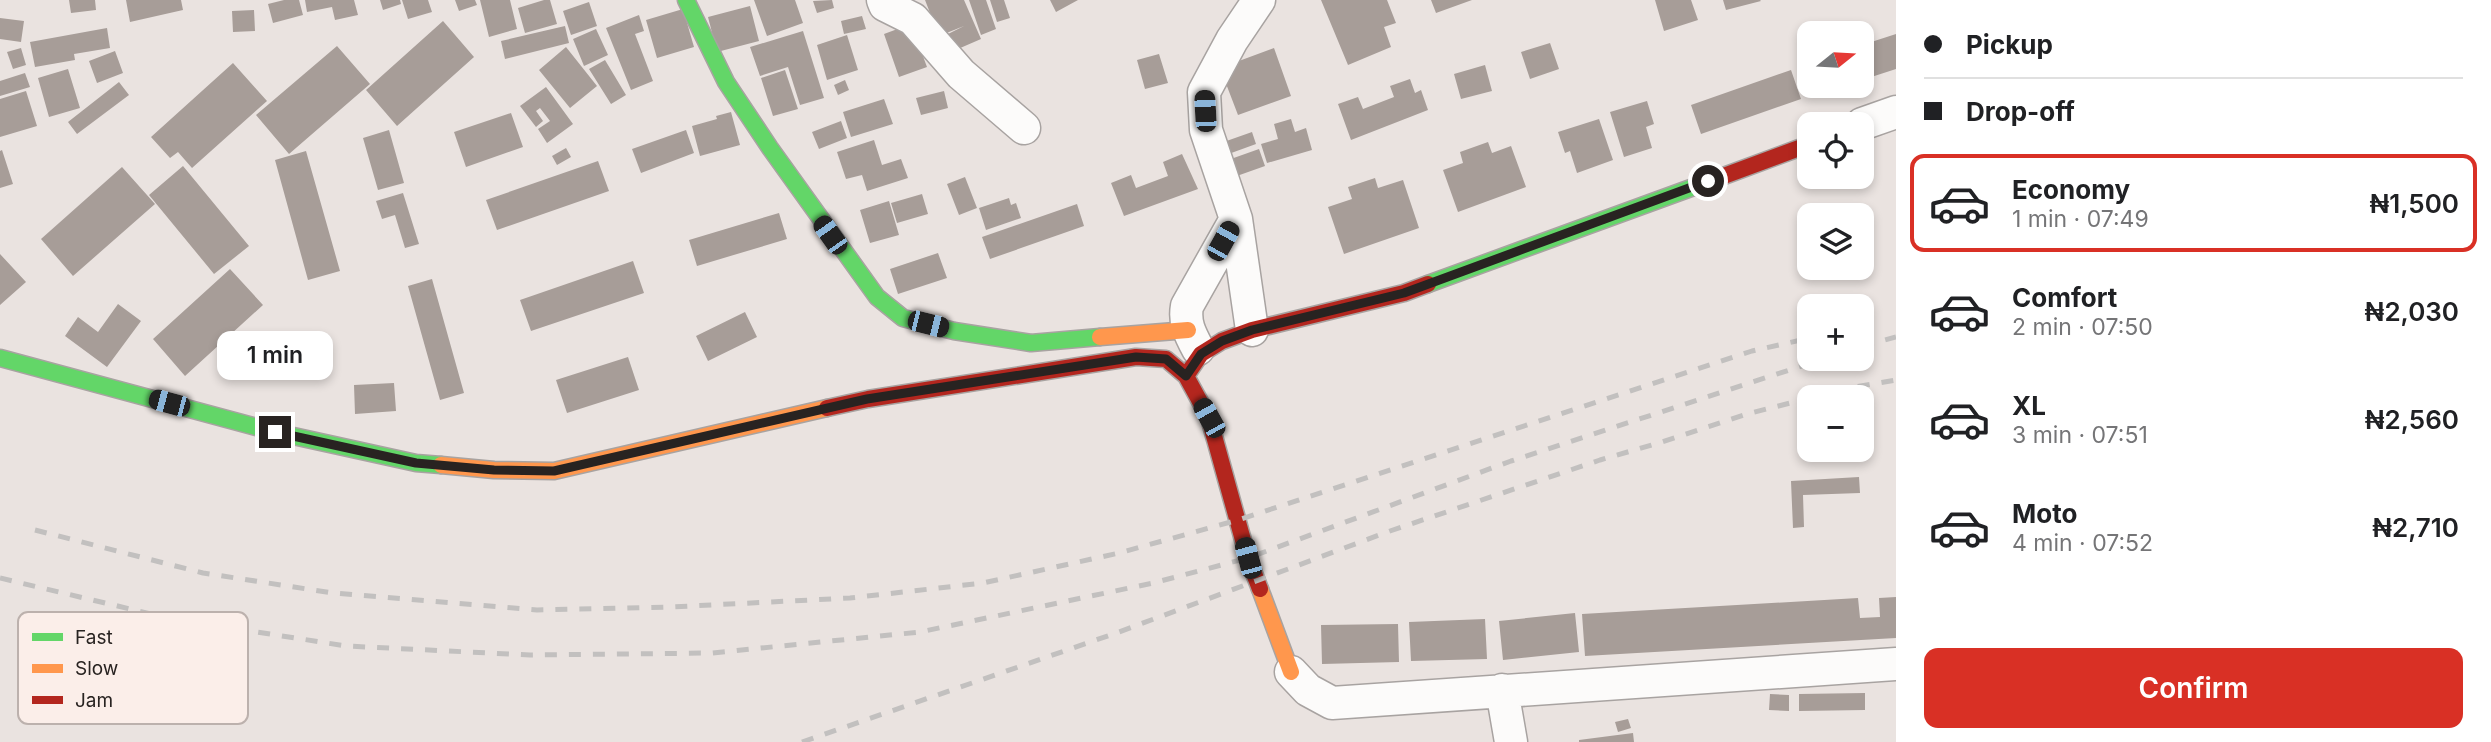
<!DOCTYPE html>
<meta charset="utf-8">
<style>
body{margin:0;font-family:Inter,sans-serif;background:#f2f2f2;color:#202124;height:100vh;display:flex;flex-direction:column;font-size:26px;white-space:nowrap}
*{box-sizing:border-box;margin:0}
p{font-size:23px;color:#757577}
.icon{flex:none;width:38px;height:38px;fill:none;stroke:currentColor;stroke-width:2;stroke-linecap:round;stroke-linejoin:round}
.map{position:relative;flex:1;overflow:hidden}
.drawer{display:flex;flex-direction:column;background:#fff;width:595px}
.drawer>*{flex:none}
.hud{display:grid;align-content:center;height:154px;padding:0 28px;background:#fff}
.needle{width:46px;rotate:72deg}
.buttons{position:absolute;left:1797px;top:21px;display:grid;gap:14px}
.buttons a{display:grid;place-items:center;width:77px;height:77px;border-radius:14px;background:#fff;box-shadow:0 4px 10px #0003;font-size:35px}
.end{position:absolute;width:32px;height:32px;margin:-16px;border:9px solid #282321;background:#fff;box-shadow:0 0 0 4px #fff}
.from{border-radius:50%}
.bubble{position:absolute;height:49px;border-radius:14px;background:#fff;box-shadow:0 4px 10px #0003;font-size:23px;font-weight:600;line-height:49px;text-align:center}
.car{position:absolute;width:21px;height:42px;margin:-21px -10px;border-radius:9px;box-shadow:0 0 5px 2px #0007;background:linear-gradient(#222 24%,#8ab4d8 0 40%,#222 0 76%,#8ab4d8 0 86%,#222 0)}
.hud b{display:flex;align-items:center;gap:24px;height:66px;font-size:26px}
.hud b+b{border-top:2px solid #e0e0e0}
.hud i{width:18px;height:18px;background:#202124}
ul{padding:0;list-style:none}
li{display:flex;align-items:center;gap:21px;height:98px;margin:0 14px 10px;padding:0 14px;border:4px solid transparent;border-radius:14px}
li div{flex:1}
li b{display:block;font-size:26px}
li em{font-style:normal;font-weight:600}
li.selected{border-color:#d93025}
li>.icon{width:63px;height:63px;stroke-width:1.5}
.primary-button{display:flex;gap:14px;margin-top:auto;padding:14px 28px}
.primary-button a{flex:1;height:80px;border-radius:14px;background:#d93025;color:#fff;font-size:28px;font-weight:600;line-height:80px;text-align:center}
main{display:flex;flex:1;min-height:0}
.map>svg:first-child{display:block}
.building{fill:#a79d98}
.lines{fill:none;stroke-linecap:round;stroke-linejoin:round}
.street-casing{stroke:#a8a3a1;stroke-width:35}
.fast-casing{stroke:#a8a3a1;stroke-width:19}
.slow-casing{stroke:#a8a3a1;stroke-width:19}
.jam-casing{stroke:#a8a3a1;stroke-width:19}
.street{stroke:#fcfbfa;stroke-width:32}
.fast{stroke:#63d668;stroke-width:16}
.slow{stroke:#ff974d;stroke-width:16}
.jam{stroke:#b3261e;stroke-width:16}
.rail{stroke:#c2c0bf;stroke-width:5;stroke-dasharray:12 12;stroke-linecap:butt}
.route{stroke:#282321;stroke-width:9}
.key{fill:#fbeee9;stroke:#bcb1ad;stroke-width:2}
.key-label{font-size:19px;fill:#282321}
</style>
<main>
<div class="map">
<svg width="1896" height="742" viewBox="0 0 1896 742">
<rect width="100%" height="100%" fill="#eae3e0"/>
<!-- building -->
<path class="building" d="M69,0h26l1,10 -25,3z
M126,0h55l2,10 -53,12z
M284,0h15l4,15 -30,8 -5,-19z
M305,0h49l4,15 -23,5 -3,-13 -25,5z
M380,0h20l1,4 -18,6z
M402,0h26l4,12 -24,7z
M455,0h20l2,5 -18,6z
M480,0h30l7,29 -28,8z
M544,0h6l7,24 -32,9 -7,-25z
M754,0h41l8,23 -36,13z
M832,0l2,8 -17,5 -4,-12z
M925,0h39l17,39 -30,13 -7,-16 20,-10 -25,10z
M969,0h17l10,29 -15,6z
M990,0h14l6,18 -13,4z
M1050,0h28l-22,12z
M1321,0h66l9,23 -12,4 7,20 -43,18z
M1431,0h41l-36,13z
M1655,0h36l7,20 -34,11z
M1723,0h37l1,1 -35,9z
M589,2l8,24 -26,9 -8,-24z
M750,6l9,35 -42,11 -9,-35z
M683,9l11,38 -37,11 -11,-38z
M254,10l1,21 -22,1 -1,-21z
M639,15l5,16 -9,3 18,47 -22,9 -25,-62z
M862,16l4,13 -22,5 -3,-13z
M0,18l24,3 -3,21 -21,-3z
M443,21l31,36 -77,69 -31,-36z
M911,24l16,43 -28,10 -15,-43z
M565,26l4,17 -64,16 -4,-18z
M107,28l3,20 -36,6 1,6 -40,7 -5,-25z
M596,29l12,26 -24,11 -11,-27z
M803,31l21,67 -24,7 -12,-38 -28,9 -10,-29z
M1896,34v35l-34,11v-35z
M847,35l11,35 -31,10 -10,-35z
M1550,43l9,26 -29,10 -9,-27z
M337,46l33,38 -81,70 -33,-39z
M566,47l31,39 -27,22 -31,-38z
M21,48l5,17 -13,4 -6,-17z
M1274,48l17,48 -53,19 -18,-47z
M115,51l8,22 -26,10 -8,-22z
M1159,54l9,29 -23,6 -8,-29z
M605,60l21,35 -15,9 -22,-35z
M233,63l34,38 -75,67 -14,-16 -8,6 -19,-21z
M1485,65l7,26 -31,8 -7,-25z
M68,69l12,39 -31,9 -11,-39z
M785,70l13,39 -25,7 -12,-38z
M1791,70l10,29 -100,35 -10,-29z
M25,73l5,14 -30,9v-15z
M1410,79l5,14 6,-3 7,20 -77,30 -13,-36 20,-7 5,12 31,-12 -4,-11z
M845,80l4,10 -11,5 -4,-10z
M119,82l10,13 -52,39 -9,-12z
M546,87l27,37 -26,19 -9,-14 12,-8 -10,-13 -4,3 7,10 -7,6 -16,-21z
M26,91l11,35 -37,11v-38z
M944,91l4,17 -27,7 -5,-17z
M884,99l9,25 -42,13 -8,-25z
M1647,101l7,23 -8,3 6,21 -28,9 -14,-45z
M731,112l9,33 -40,11 -8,-30 25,-7 -1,-3z
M511,113l12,34 -57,20 -12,-35z
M1291,119l4,13 11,-4 6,22 -45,13 -6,-19 17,-5 -4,-15z
M1599,119l14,41 -36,13 -7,-22 -5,2 -7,-21z
M841,121l6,17 -28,11 -7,-17z
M389,130l15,53 -26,7 -15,-52z
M686,130l8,23 -53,20 -9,-24z
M1252,132l4,12 -33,12 -5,-12z
M874,140l8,25 19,-6 7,19 -41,13 -5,-16 -16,4 -9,-27z
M1488,142l4,11 19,-7 15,41 -68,25 -15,-42 20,-7 -3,-11z
M566,148l5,9 -14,8 -5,-9z
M1259,149l6,17 -31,11 -6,-17z
M2,150l11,34 -13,4v-37z
M306,151l34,120 -32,9 -33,-120z
M1182,154l16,35 -74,27 -13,-33 20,-8 5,13 32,-12 -5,-14z
M598,161l11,30 -112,39 -11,-30z
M183,166l66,80 -35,28 -65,-79z
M122,167l33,37 -82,72 -32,-37z
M965,177l12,31 -18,7 -12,-31z
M1375,178l3,10 25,-8 16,48 -75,26 -16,-47 24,-8 -4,-12z
M403,193l16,51 -14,4 -10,-33 -13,4 -6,-18z
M922,194l6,20 -31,9 -6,-20z
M1009,198l2,7 5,-2 5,15 -35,12 -7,-22z
M889,201l10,34 -29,8 -10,-33z
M1077,204l7,22 -94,33 -8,-22z
M779,213l8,26 -90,27 -8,-26z
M938,253l9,25 -49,16 -8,-25z
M0,254l26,28 -26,23z
M633,261l11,32 -113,38 -11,-31z
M230,269l33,36 -78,71 -32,-37z
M432,279l32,114 -24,7 -32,-114z
M118,304l23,17 -34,46 -42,-31 13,-19 20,15z
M745,312l12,25 -49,24 -12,-25z
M628,357l11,33 -72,23 -11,-33z
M394,383l2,28 -41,3 -1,-29z
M1859,477l1,16 -57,2 1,32 -11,1 -2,-47z
M1896,597v41l-311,18 -3,-42 276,-16 2,20 20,-1 -1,-19z
M1575,613l4,39 -76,8 -4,-39z
M1485,619l2,40 -76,2 -2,-39z
M1398,624l1,38 -77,2 -1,-39z
M1865,693v17l-66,1v-17z
M1770,694l19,1v16l-20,-1z
M1628,719l3,9 -13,4 -3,-10z
M1633,733l1,9h-55v-2z"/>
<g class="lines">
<!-- street casing -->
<g class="street-casing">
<path id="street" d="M883,0l2,5 28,14 48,55 63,54
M1862,124l34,-12
M1252,330l-16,-111 -30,-89 -2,-38 28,-52 27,-40
M1198,349c-8,-15 -14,-26 -11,-43l49,-87
M1291,672l17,18 24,13 564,-39
M1502,690l9,52"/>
</g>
<!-- fast casing -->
<g class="fast-casing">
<path id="fast" d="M686,0l40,82 44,66 107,149 26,21 51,13 77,12 69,-6
M1428,284l293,-107
M0,358l275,74 141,31 25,2"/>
</g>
<!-- slow casing -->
<g class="slow-casing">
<path id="slow" d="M1100,337l88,-7
M441,465l53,5 60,1 273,-63
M1260,589l31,83"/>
</g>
<!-- jam casing -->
<g class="jam-casing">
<path id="jam" d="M1721,177l89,-33
M1186,376l15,-22 21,-13 30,-11 152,-37 24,-9
M827,408l41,-9 268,-42 30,2 20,17 23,42 39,140 12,31"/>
</g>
<!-- street -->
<use href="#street" class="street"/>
<!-- fast -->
<use href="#fast" class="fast"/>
<!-- slow -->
<use href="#slow" class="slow"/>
<!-- jam -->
<use href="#jam" class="jam"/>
<!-- rail -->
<path class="rail" d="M1862,326l3,-1
M1862,346l34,-9
M1811,397l32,-8 53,-9
M35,530l168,43 130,20 204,17 133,-3 180,-9 133,-15 136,-30 119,-33 514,-169 58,-13
M0,578l168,40 178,28 184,9 182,-2 208,-21 233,-49 95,-25 263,-97 312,-102
M802,742l317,-110 271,-101 210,-71 62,-18 85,-28 63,-16"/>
</g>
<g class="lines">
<!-- route -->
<path class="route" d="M275,432l141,31 78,7 60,1 313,-72 269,-42 30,2 20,17 15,-22 21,-13 30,-11 152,-37 304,-112"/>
</g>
<!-- legend -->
<rect x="18" y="612" width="230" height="112" rx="10" class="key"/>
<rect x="32" y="633" width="31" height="8" fill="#63d668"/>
<rect x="32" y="664" width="31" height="9" fill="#ff974d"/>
<rect x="32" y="696" width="31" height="8" fill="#b3261e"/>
<g class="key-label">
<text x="75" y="644">Fast</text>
<text x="75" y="675">Slow</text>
<text x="75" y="707">Jam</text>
</g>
</svg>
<div class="buttons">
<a><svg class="needle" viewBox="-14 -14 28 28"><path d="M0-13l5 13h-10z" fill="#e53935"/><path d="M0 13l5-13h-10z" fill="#757577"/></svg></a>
<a><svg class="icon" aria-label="locate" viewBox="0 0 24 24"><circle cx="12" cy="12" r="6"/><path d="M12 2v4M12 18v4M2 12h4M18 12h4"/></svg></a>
<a><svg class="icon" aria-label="layers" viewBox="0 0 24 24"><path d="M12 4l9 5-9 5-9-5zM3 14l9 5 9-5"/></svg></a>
<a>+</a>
<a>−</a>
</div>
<i class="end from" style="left:1708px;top:181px"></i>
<i class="end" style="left:275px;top:432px"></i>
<div class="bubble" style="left:217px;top:331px;width:116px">1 min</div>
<i class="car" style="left:1205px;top:111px;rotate:357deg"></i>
<i class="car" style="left:830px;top:235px;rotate:325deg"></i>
<i class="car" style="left:1223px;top:241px;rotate:29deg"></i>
<i class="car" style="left:928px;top:324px;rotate:104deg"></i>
<i class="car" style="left:169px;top:403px;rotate:285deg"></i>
<i class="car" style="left:1209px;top:418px;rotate:331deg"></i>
<i class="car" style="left:1248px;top:558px;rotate:345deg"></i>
</div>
<section class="drawer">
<div class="hud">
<b><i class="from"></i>Pickup</b>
<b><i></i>Drop-off</b>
</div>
<ul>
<li class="selected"><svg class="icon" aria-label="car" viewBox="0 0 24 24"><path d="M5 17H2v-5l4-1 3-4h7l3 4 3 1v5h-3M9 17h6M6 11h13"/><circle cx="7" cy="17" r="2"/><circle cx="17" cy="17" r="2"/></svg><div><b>Economy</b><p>1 min · 07:49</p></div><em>₦1,500</em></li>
<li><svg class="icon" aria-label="car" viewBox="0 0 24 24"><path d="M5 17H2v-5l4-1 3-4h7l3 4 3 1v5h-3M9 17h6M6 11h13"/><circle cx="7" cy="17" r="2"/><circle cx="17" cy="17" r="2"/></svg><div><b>Comfort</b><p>2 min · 07:50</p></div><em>₦2,030</em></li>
<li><svg class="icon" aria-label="car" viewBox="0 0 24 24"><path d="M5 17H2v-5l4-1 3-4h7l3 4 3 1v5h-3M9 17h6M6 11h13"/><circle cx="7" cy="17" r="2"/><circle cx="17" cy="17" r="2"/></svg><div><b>XL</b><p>3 min · 07:51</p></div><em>₦2,560</em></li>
<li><svg class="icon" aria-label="car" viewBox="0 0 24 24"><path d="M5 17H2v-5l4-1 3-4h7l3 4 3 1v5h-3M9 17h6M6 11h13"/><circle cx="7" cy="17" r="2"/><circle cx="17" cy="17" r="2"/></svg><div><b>Moto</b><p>4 min · 07:52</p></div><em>₦2,710</em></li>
</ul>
<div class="primary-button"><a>Confirm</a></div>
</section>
</main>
